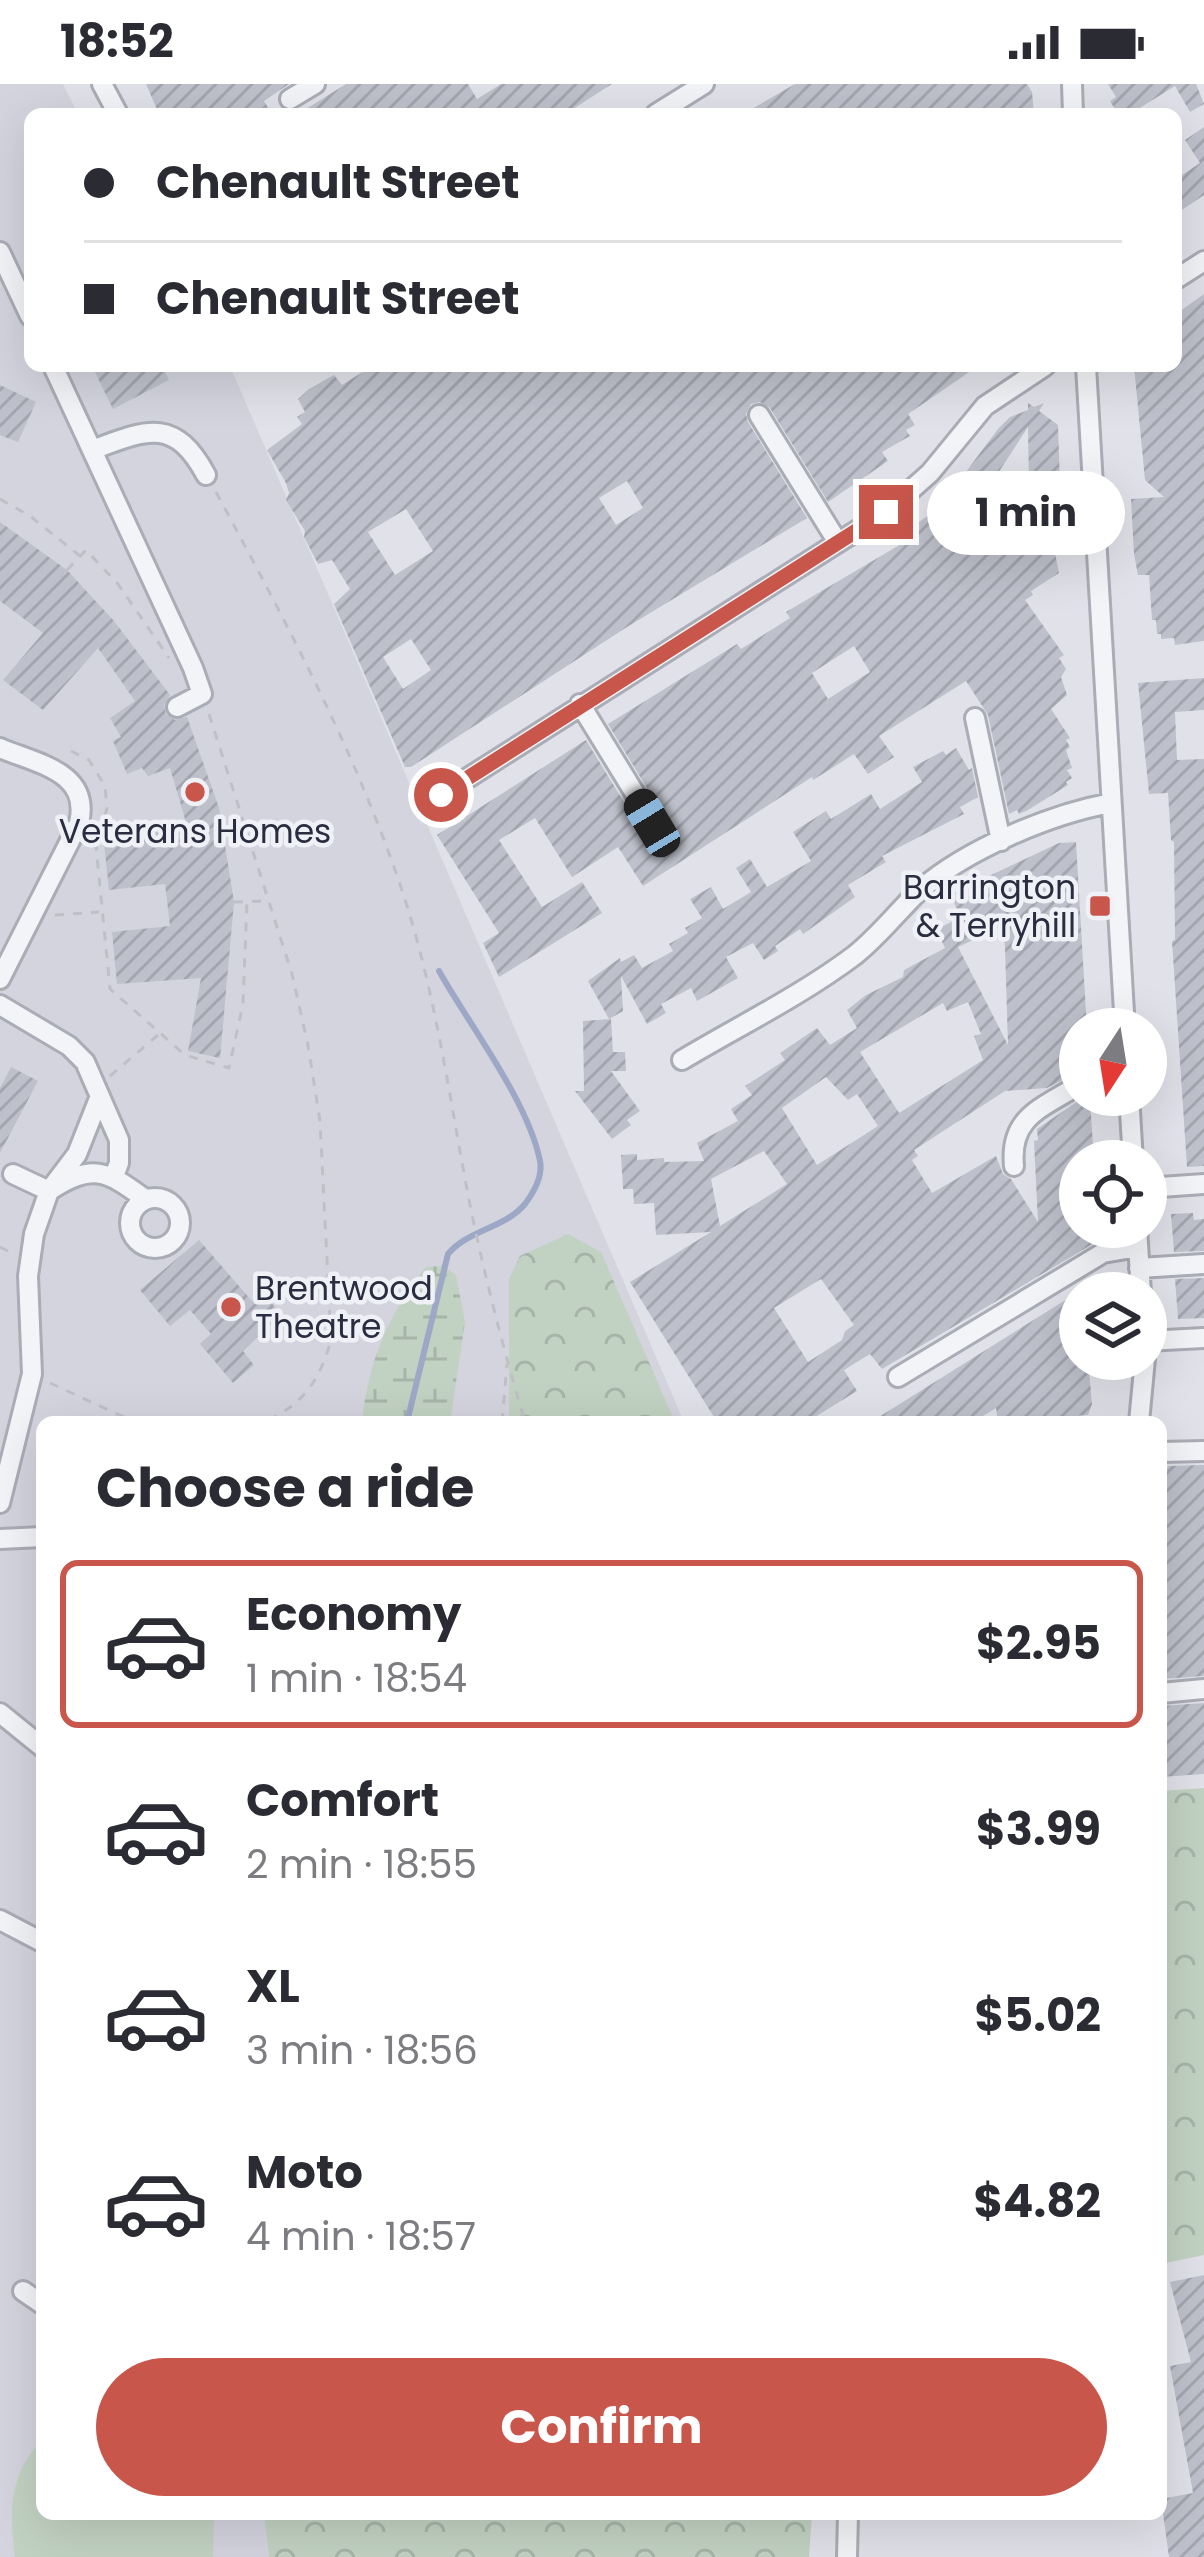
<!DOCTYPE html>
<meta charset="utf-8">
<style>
body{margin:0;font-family:Poppins,sans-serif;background:#f7f7f7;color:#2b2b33;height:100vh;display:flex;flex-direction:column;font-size:45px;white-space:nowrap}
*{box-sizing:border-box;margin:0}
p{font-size:39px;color:#7c7c81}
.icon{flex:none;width:66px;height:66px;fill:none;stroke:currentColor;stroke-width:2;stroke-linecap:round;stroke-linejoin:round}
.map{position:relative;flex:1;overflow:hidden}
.drawer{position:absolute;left:36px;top:1332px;width:1131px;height:1104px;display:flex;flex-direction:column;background:#fff;border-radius:18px;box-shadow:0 12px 48px #0002}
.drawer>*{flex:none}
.guide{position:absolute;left:24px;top:24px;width:1158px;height:264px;border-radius:18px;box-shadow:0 12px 48px #0002;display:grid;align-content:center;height:264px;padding:0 60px;background:#fff}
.needle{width:78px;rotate:192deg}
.buttons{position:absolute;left:1059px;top:924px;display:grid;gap:24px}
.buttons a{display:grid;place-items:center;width:108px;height:108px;border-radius:50%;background:#fff;box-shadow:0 12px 48px #0002;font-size:60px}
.end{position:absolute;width:54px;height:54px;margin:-27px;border:15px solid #c8564b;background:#fff;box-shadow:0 0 0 6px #fff}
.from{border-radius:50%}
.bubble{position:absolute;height:84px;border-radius:42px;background:#fff;box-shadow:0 12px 48px #0002;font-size:39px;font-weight:700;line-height:84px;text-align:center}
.car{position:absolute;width:36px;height:72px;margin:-36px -18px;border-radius:15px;box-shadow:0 0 9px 3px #0007;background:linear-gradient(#222 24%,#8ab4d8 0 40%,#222 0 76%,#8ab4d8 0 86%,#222 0)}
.guide b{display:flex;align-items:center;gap:42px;height:114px;font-size:45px}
.guide b+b{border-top:3px solid #e1e1e2}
.guide i{width:30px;height:30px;background:#2b2b33}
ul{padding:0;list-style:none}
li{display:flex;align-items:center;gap:36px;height:168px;margin:0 24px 18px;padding:0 36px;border:6px solid transparent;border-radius:18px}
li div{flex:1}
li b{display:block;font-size:45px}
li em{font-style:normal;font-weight:700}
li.on{border-color:#c8564b}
li>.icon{width:108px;height:108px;stroke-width:1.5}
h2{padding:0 60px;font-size:54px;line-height:144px}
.primary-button{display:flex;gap:24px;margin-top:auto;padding:24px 60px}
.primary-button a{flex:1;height:138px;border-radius:72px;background:#c8564b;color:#fff;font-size:48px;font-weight:700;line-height:138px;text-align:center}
.status{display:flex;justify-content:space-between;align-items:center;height:84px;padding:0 60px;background:#fff;direction:ltr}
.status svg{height:33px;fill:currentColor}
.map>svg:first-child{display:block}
.built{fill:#d3d4de}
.grass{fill:#c2d2c2}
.forest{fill:url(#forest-crowns)}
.wetland{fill:url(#wetland-marsh)}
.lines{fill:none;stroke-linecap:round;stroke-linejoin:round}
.stream{stroke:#9da8c7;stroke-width:6}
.building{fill:url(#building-hatch);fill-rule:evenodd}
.minor-casing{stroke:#aaacb6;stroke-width:24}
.path{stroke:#bfc0c7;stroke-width:3;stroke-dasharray:9 9;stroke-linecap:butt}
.minor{stroke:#f3f4f7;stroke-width:18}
.route{stroke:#c8564b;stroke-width:15}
.poi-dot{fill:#c8564b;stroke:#f0f1f6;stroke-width:4.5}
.labels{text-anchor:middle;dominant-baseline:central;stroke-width:9;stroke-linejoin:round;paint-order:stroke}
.poi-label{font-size:33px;fill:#2a2d40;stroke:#f0f1f6}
</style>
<div class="status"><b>18:52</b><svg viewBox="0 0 49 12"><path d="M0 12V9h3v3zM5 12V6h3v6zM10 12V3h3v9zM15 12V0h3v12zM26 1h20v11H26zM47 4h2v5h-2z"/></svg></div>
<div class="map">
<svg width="1204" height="2473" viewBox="0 0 1204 2473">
<defs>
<pattern id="forest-crowns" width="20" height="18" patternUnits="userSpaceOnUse" patternTransform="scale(3)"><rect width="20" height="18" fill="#c2d2c2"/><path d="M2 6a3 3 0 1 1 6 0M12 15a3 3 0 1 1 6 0" fill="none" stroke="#a7b5a8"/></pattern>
<pattern id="wetland-marsh" width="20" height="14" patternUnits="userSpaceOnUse" patternTransform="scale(3)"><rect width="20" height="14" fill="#c2d2c2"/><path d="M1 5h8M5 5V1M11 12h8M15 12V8" fill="none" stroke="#a7b5a8"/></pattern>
<pattern id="building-hatch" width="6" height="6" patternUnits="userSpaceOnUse" patternTransform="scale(3)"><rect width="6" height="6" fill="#bec0cb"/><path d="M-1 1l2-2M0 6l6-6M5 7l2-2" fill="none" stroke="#a3a5af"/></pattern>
</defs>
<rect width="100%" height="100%" fill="#e1e2e9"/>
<!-- built -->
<path class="built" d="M0,0h63l15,30h-48v252h200l454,1056h-642v1092h222l5,43h-269z"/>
<!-- grass -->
<path class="grass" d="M42,2356v74h172l-1,43h-198c-6,-46 -6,-83 27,-117z"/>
<!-- forest -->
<path class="forest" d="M568,1150l33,18 74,170h-166v-143l11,-23z
M1204,1704v467l-43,9v-473z
M264,2430h548l-3,43h-540z"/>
<!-- wetland -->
<path class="wetland" d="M443,1182l13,9 9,47 -15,100h-88c6,-59 26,-109 64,-155z"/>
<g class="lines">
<!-- stream -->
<path class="stream" d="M407,1338l41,-168c20,-24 57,-26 77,-50 9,-12 18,-28 15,-43 -12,-60 -70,-135 -101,-190"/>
</g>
<!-- building -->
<path class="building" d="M146,0h143l-25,17 8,13h-113z
M346,0h122l9,15 24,-15h111l-47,30h-267z
M795,0h232l5,8 2,22h-291z
M1108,0h88l8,20 -14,8 -15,-26 -45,28h-12l-8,-13 6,-4z
M1204,43v68l-28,19v-35l24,-16 -15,-23z
M1204,210v347l-29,4 -1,-7 -13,1v-5h-4l-1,-14h-4l-3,-45h-11l-4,-21 -3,-55 33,-2 -19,-17 -11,-114h42v-52z
M92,282h70l7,14 -56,29z
M372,282h606l-70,48 7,11 -9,5 4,6 -28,16 6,9 -60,41 -58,-94 -10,-6 -9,2 -5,10 2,8 59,96 -180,109 -216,140h-6l-71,-163 16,-15 -18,-29 -14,4 -14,-27 1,-6 -19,-31 3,-7 -3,-10 -19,-33 35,-26 -5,-7 8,-5 -7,-13 11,-10 25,-14 8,10zM627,397l16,27 -27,17 -17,-27zM406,425l27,42 -38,24 -27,-43zM411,555l20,31 -28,19 -20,-32z
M0,301l36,17 -18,40 -18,-7z
M1028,319l6,4 10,-4 -5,8 19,14 2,60 -31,1 -1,-59 -65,100 54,-31 23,35 8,3 11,16 -4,3 4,20 -28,18 2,4 -8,5 39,55 -5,3 7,11 -5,8 6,18 -16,14 19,29 -4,2 4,7 -4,3 6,18 -5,2 5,8 -6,4 2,3 -40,25 -9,4 -2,-4 -8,4 -21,-99 -22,-34 -87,55 15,21 -26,17 -14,-20 -41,26 -1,-3 -169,109 -25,-39 -46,30 -37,-59 -36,22 43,67 40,-25 20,31 -103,64 -16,-34 16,-10 -62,-98 149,-95 55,90 11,6 9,-2 5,-10 -2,-8 -56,-92 129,-80 4,5 49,-31 -4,-6 122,-72 -5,-7 36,-25 59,-79 12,-12 18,-7zM854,562l16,26 -42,27 -16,-26z
M0,438l67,48 47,51 56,74 -6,10 2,9 9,6 12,-3 32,91 15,94 -14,156 -32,-7 13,-73 -84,6 -5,-52 58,-6 -5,-42 -56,6 -6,-56 85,-5 -18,-61 -22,8 -6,-8 -15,6 -14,-33 8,-4 -11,-19 25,-17 -37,-53 -55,62 -40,-30 40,-47 -43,-32z
M1204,594v32l-29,2 2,48 27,-1v407l-17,1 -15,-226 3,-1 -1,-98 -3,-2 -3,-47 -19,1 -11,-111z
M956,664l13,22 3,-2 6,29 -18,10 4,7 -82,42 4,6 -38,23 7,12 -52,37 -3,-5 -25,17 3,5 -14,9 -11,-17 -27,14 12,21 -41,23 -6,-13 -30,16 5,9 -19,11 -26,-48 2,35 -14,8 -21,-38 32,-23 1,4 13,-7 8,13 31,-17 -4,-7 19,-11 -3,-5 17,-10 -12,-19 21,-12 12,22 28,-17 -15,-24 14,-9 17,28 44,-26 -18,-29 33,-21 5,8 40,-25 9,15 42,-27 -9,-15 30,-16 3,4z
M1076,758l11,187h-7v42l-33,17 -42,3 -91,59 4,6 -6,4 20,33 64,-37 7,18 8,5 27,43 -4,-81 4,-1 -1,-11 44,-30 9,1 4,61h-14v66h12l4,15 -214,127 -12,-15 -26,16 13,21 -50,31h-90l-87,-140 81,-50 -55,3 -2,-32 -20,1 -1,-15h-10l-2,-34 16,-1v6l27,-2v4l40,-1 -7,-18 41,-22 -7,-12 21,-14 -7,-9 40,-26 -5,-7 37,-25 13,17 27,-17 -10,-18 19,-15 37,-18 1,-7 41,-22 -9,-19 24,-11 -9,-24 108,-51zM1003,842l2,22 3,97 -50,-98zM968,918l13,32 -7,2 9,24 -84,53 -39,-61 83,-49 4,8zM826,993l22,23 9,-6 21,32 -61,39 -35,-57zM764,1067l23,33 -67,42 -9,-47zM821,1195l33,46 -9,6 -3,9 -34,22 -34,-54z
M611,935l2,33h12l1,19h-15l29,40 -13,9 4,5 -19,14 -37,-48h9l-1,-70z
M11,983l27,14 -38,72v-65z
M1193,1129l1,7 10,-1v32l-30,1 -3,-38z
M199,1156l53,61 10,-9 19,22 -38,37 11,14 -21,18 -33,-39 11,-10 -21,-24 -20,16 -30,-36z
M1204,1194v40l-26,1 -3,-40z
M1080,1207v68l3,12h6l3,33 -4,11 -90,7 -2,-14 -23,14h-102z
M1204,1381v211l-43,3v-197l7,-16z
M1204,1619v71l-43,3v-71z
M1204,2191v282h-35l-8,-58 32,-6 -23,-127 21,-4 -21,-80z"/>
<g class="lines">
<!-- minor casing -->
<g class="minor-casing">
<path id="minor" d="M102,0l16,30
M1072,0l1,30
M290,15l25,-15
M656,30l48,-30
M0,168l30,64
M1176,195l28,-18
M53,282l140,302 9,26 -25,13
M1086,282l39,663
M759,331l78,126
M92,366c54,-20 82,-34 114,25
M580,620l73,119
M975,634l26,123
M0,664c38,16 91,24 79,75l-79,156
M441,711l445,-283 44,-39 55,-67 60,-40
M0,921l69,41 16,16 34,78v23l-5,13
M682,976c57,-34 120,-65 173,-105 24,-19 43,-44 65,-65 47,-41 131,-76 191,-87
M1129,1011l4,66
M1014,1082c-5,-50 29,-58 66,-82
M13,1090l36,17c43,-28 57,-21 96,8
M1146,1104l58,-4
M130 1139a25 25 0 1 1 50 0a25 25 0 1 1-50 0Z
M1137,1143l4,66
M1139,1184l65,-4
M1146,1257l58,-3
M898,1293l205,-124 35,-6
M1139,1338l6,-63
M1161,1368l43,-1
M0,1419l32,-129 -4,-98 6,-42 15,-43 28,-37 23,-58
M0,1455l42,-2
M1161,1609l43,-4
M0,1629l42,34
M0,1836l42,22
M23,2207l19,13
M847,2473l1,-43"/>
</g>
<!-- path -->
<path class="path" d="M216,408c72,134 145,269 191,414 31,99 44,203 64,304 15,71 33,142 54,212
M0,415l30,17 50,40
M67,486l19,-20 32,34 51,74
M209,630l83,260 16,71 12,76 11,219c-11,40 -28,65 -67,82
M71,667l18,9 16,26 2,22 -11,38 14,143 75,66 44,13 14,-64 4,-103
M234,818l35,-1
M55,831l44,-3
M110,992l48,-41
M0,1163l14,7
M50,1299l85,39
M502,1338l5,-58"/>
<!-- minor -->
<use href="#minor" class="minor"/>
</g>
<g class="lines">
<!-- route -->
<path class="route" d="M441,711l445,-283"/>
</g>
<!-- markers -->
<g class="poi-dot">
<circle cx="195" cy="708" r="12"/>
<rect x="1088" y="810" width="24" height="24" rx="6"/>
<circle cx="231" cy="1223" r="12"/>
</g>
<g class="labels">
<!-- poi labels -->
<g class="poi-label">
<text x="195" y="747">Veterans Homes</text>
<text x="1076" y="803" text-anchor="end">Barrington<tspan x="1076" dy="38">&amp; Terryhill</tspan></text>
<text x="255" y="1204" text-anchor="start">Brentwood<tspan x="255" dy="38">Theatre</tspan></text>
</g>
</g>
</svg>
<div class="buttons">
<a><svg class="needle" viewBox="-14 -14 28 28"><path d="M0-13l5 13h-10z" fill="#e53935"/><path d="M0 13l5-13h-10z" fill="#7c7c81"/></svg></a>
<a><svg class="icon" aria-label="locate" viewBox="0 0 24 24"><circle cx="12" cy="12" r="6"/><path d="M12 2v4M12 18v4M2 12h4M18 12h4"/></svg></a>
<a><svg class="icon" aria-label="layers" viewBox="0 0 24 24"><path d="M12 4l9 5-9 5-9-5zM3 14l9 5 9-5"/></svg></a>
</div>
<i class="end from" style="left:441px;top:711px"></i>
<i class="end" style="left:886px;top:428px"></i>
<div class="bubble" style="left:927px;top:387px;width:198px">1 min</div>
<i class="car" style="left:652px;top:739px;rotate:329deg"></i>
<div class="guide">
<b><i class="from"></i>Chenault Street</b>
<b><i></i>Chenault Street</b>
</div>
<section class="drawer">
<h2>Choose a ride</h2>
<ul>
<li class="on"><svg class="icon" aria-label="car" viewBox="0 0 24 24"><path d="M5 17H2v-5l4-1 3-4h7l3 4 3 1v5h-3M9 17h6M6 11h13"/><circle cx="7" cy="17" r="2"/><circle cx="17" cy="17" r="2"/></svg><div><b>Economy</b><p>1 min · 18:54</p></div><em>$2.95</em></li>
<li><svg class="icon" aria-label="car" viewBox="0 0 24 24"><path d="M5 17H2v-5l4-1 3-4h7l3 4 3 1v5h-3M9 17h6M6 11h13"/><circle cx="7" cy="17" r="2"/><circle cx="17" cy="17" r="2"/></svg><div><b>Comfort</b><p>2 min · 18:55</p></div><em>$3.99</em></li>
<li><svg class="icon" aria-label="car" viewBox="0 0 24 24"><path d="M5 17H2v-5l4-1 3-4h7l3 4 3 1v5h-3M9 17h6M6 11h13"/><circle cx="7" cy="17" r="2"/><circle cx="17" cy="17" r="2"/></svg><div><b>XL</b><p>3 min · 18:56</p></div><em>$5.02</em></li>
<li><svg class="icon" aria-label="car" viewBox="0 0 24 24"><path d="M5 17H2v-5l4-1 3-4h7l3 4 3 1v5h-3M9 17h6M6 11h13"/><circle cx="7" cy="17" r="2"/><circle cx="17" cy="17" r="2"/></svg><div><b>Moto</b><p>4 min · 18:57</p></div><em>$4.82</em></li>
</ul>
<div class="primary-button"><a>Confirm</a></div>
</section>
</div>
